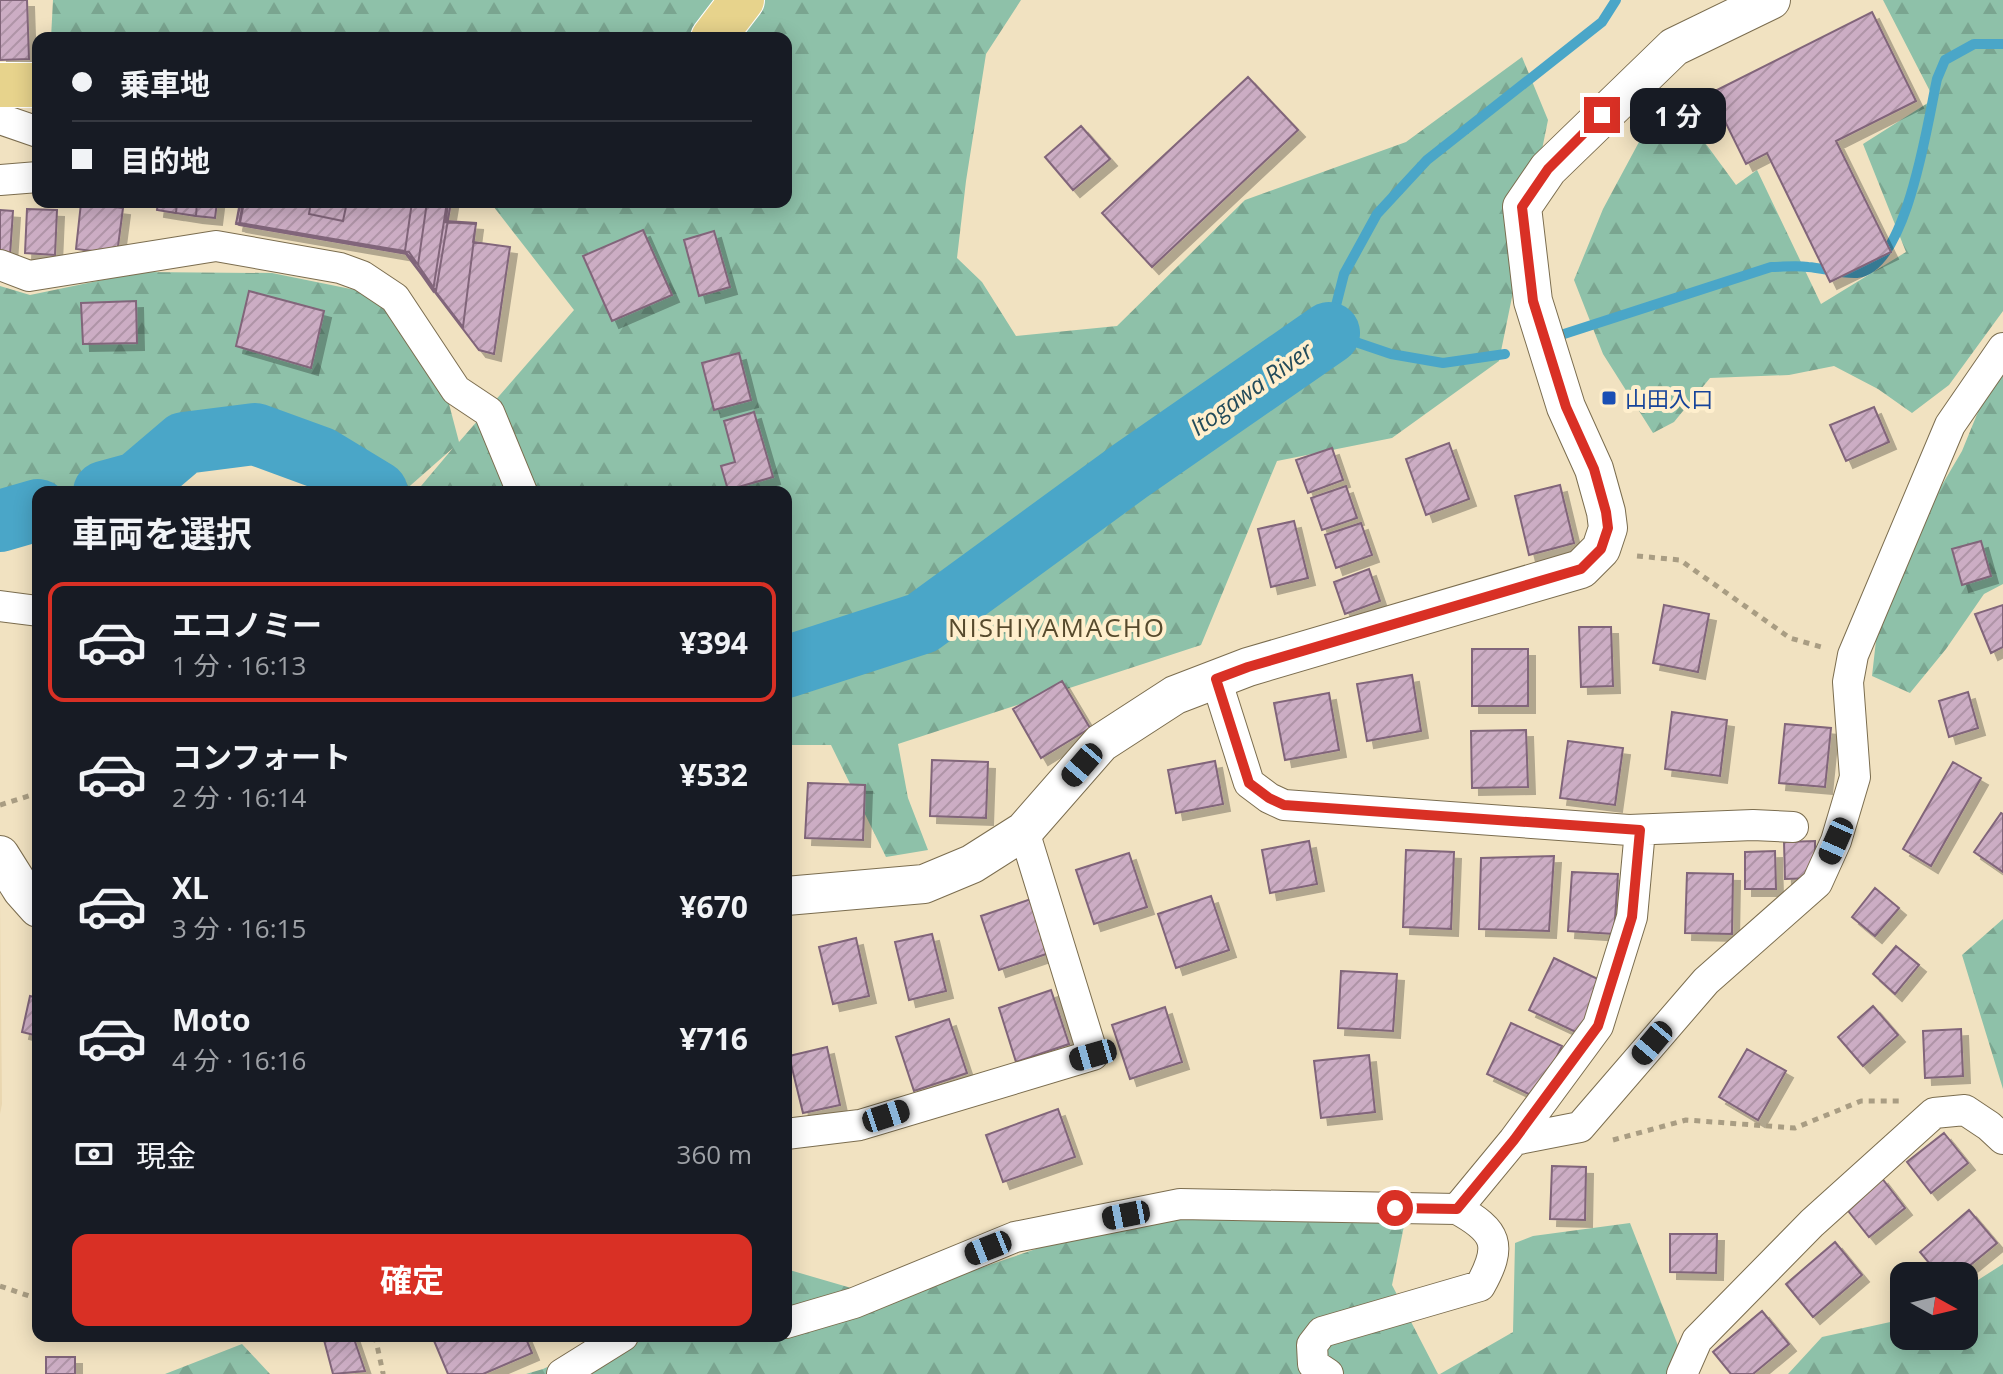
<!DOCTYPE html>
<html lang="ja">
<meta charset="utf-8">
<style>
body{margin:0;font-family:"Open Sans","Noto Sans JP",sans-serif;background:#242831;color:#f1f3f6;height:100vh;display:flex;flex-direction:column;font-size:30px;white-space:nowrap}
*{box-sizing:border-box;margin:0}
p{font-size:26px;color:#9ea1a6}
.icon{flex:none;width:44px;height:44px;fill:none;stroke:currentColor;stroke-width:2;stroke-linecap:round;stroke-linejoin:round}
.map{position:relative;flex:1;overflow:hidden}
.panel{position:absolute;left:32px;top:486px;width:760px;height:856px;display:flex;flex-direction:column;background:#171b24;border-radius:16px;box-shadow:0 4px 20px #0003}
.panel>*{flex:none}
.guide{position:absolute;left:32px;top:32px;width:760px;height:176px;border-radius:16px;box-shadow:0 4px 20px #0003;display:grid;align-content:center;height:176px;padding:0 40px;background:#171b24}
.needle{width:52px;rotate:98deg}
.controls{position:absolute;left:1890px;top:1262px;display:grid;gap:16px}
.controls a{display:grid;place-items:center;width:88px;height:88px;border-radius:16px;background:#171b24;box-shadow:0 4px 20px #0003;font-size:40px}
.end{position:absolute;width:36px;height:36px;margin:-18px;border:10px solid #d93025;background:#fff;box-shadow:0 0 0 4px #fff}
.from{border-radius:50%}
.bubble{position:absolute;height:56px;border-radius:16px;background:#171b24;box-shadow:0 4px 20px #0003;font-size:26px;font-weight:700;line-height:56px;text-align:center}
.car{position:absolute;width:24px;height:48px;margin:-24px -12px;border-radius:10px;box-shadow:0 0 6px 2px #0007;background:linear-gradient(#222 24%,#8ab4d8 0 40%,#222 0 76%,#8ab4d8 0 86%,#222 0)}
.guide b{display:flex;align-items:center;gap:28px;height:76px;font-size:30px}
.guide b+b{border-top:2px solid #363941}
.guide i{width:20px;height:20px;background:#f1f3f6}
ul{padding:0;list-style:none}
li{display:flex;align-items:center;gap:24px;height:120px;margin:0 16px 12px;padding:0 24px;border:4px solid transparent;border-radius:16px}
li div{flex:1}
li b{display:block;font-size:30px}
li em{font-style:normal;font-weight:700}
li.selected{border-color:#d93025}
li>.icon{width:72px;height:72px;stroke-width:1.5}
h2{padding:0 40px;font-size:36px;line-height:96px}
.pay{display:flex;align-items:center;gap:20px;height:88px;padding:0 40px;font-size:30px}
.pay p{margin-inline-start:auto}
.cta{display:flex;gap:16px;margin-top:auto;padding:16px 40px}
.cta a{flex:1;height:92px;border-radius:16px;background:#d93025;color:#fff;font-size:32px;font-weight:700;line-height:92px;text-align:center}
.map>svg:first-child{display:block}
.built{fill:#e9d6af}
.forest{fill:url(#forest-firs)}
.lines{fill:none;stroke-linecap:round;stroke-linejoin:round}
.stream{stroke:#4aa6c8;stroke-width:10}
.river{stroke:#4aa6c8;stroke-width:62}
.building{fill:url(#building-hatch);stroke:#81657a;stroke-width:2;filter:url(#shadow)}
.minor-casing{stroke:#7b6d4f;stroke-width:32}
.tertiary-casing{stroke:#7b6d4f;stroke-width:40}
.primary-casing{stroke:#fff;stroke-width:46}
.path{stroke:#a99d83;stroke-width:5;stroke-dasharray:6 6;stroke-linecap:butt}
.minor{stroke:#fff;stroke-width:30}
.tertiary{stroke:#fff;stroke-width:38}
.primary{stroke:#e7d38c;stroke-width:44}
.route{stroke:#d93025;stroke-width:10}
.transit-dot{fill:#1a4fb4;stroke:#ffefcd;stroke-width:3}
.labels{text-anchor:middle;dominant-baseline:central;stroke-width:8;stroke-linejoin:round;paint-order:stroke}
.transit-label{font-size:22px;fill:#164399;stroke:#ffefcd;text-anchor:start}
.water-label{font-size:24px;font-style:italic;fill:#234b5a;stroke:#ffefcd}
.quarter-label{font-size:26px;letter-spacing:2px;fill:#574a2d;stroke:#ffefcd}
</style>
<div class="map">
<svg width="2003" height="1374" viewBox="0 0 2003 1374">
<defs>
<pattern id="forest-firs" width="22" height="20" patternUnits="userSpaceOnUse" patternTransform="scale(2)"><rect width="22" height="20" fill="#8ec1a9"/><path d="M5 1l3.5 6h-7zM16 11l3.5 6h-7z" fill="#7aa590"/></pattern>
<pattern id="building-hatch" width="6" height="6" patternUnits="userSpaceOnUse" patternTransform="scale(2)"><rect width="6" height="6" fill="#ccadc4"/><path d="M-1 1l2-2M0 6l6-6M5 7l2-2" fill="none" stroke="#af94a7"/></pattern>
<filter id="shadow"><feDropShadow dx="7" dy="7" stdDeviation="0" flood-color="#0004"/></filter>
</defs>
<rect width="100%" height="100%" fill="#f1e2c1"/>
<!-- built -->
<path class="built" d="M0,901l2,203 -2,10z"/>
<!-- forest -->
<path class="forest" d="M53,0h968l-35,54 -20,127 -9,77 25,24 34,54 101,-10 128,-126 161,-58 116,-85 26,63 -49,241 -107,77 -115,23 -76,184 -303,99 10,54 20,52 -42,7 -55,-112h-45v-253h-370l37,-44 -50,44h-27l-145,-79 -139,79h-54v23l-38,15v-244l30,9 111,-23 131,1 123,25 44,68 20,76 115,-132 -84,-108h296v-164h-735z
M1883,0h120v311l-54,74 -37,28 -34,-24 -44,-23 -45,9 -79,3 -36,44 -21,11 -50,-79 -29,-74 29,-71 58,-108 34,28 41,56 21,-15 64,134 85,-52 -43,-108 71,-45z
M2003,371v213l-19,10 -38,55 -36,44 -38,-17 10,-89 80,-136 29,-71z
M2003,919v170l-41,-134z
M1154,1209l251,12 -13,64 46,89h-912l17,-5 72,-33h171v-67l103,30z
M1630,1223l49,125 -7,26h-232l73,-42 2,-89 18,-7z
M2003,1264v110h-215l34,-37 82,-18v17h60v-47z
M242,1344l28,30h-105z"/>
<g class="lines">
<!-- stream -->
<path class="stream" d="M1564,334l207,-67c12,0 25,-2 37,0 15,1 34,7 49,6 50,-5 71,-153 80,-194l8,-19 29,-16h29
M1505,354l-62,9 -52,-9 -62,-21 15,-59 33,-60 50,-54 175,-138 14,-22"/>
<!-- river -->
<path class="river" d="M104,492l33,-9 47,-40 71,-9 66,24 56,34
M0,521l38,-11
M786,667l136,-44 208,-152 199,-138"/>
</g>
<!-- building -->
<path class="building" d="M0,0h27l2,59 -29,1z
M1872,12l44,89 -80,40 55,111 -61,30 -63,-129 -21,11 -35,-71z
M1248,77l50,53 -146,137 -50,-54z
M1081,126l29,33 -37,31 -28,-33z
M158,202h19l-1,11 -19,-3z
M177,202h20l-1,14 -20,-3z
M197,202h20l-2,16 -19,-2z
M240,202h208l-3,20 31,2 -3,18 37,5 -16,107 -15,-4 -74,-97 -169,-29z
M241,202h207l-2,19 30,2 -13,104 -58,-75 -169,-29z
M243,202h204l-14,89 -26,-37 -168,-29z
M243,202h184l-9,63 -11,-11 -168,-29z
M243,202h169l-7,49 -166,-26z
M244,202h207l-15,89 -27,-39 -169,-29z
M311,202h36l-4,19 -34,-7z
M81,203l42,5 -6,46 -41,-5z
M27,209l30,1 -2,45 -30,-2z
M0,210l13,1 -3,44 -10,-1z
M643,230l29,65 -60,26 -29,-65z
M714,231l16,56 -31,9 -15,-56z
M249,291l75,20 -13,57 -75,-22z
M136,301l1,42 -54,1 -2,-41z
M739,353l12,47 -37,10 -12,-47z
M1874,407l15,35 -43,19 -16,-36z
M754,412l19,65 -45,13 -7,-24 14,-4 -11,-41z
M1449,443l20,56 -43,16 -20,-56z
M1332,448l11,32 -35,13 -12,-33z
M1560,485l14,58 -45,12 -14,-59z
M1346,486l11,32 -35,12 -11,-32z
M1294,521l14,57 -37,9 -13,-58z
M1361,523l11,32 -36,13 -11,-33z
M1981,541l10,35 -29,9 -10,-36z
M1369,569l11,32 -35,13 -11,-32z
M1664,605l45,9 -11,58 -45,-9z
M2003,605v42l-12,6 -16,-39z
M1579,627h32l2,59 -32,1z
M1472,649h56v57h-56z
M1412,675l9,56 -54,10 -10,-57z
M1062,681l28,47 -49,30 -28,-49z
M1968,692l10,36 -29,9 -10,-36z
M1329,693l10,57 -54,10 -11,-57z
M1672,712l55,8 -7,56 -55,-7z
M1785,724l46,4 -6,59 -46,-4z
M1526,730l2,57 -56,1 -1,-57z
M1568,741l55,7 -8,57 -55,-7z
M932,760l56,2 -2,56 -56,-2z
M1215,761l8,43 -47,9 -8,-43z
M1953,762l28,16 -50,88 -28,-17z
M808,783l57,2 -2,55 -58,-2z
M2001,813l2,1v58l-29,-20z
M1309,841l8,43 -47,9 -8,-43z
M1815,841v37l-30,1 -1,-37z
M1406,850l48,2 -3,77 -48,-2z
M1775,851l1,38h-31v-37z
M1129,853l18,54 -53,17 -18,-54z
M1554,856l-5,75 -70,-2 2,-71z
M1572,872l46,2 -4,60 -46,-3z
M1687,873l46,1 -1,60 -47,-1z
M1875,888l24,20 -24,28 -23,-19z
M1211,896l18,54 -53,18 -18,-54z
M1034,898l18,54 -53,18 -18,-54z
M932,934l14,57 -37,9 -14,-58z
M856,938l13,58 -36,8 -14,-57z
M1896,946l23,19 -24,29 -22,-20z
M1554,958l50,24 -24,52 -51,-24z
M1341,971l56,3 -4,57 -55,-3z
M1051,990l18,54 -53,18 -17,-54z
M30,996l8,2v38l-16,-4z
M1873,1006l25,29 -35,31 -25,-29z
M1165,1007l17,55 -52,17 -18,-54z
M949,1019l18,54 -53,18 -18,-54z
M1511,1023l51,23 -25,52 -50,-24z
M1961,1029l2,47 -38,2 -2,-47z
M827,1047l13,58 -37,8 -14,-57z
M1747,1049l39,22 -28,49 -39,-23z
M1369,1055l6,57 -54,6 -7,-57z
M1058,1109l17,48 -72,25 -17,-47z
M1944,1133l24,30 -37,30 -24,-31z
M1552,1166l34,1 -1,53 -35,-1z
M1881,1177l24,31 -36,29 -24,-30z
M1969,1210l28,33 -40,33h-17l-20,-24z
M1670,1234h47l-1,39 -46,-1z
M1835,1242l27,33 -49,42 -27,-33z
M1762,1311l27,33 -36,30h-22l-18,-22z
M339,1336h14l12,35 -32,3 -9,-34z
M432,1336h93l7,17 -49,21h-35z
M46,1357h29v17h-29z"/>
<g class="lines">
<!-- minor casing -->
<g class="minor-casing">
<path id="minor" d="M0,119l38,13
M0,180l38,-3
M0,265l29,11 187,-30 124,22 22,8 33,22 61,92 33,22 33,80
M0,606l38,5
M1216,679l33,104 20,15 15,7 345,25 124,-5 40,2
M786,1134l74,-9 233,-70 -69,-224
M1514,1140l66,-13 126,-146 111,-98 19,-42 19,-64 -7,-95 5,-27 97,-230 53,-77
M1457,1209l57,-69 84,-114 34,-109 8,-87
M786,1323l68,-20 161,-66 165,-33 277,5c40,22 46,36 23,77l-158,46 -10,13 1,19 15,10
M562,1374l61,-38
M1682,1374l15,-34 115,-117 122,-110 31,-3 24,16 14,13"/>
</g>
<!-- tertiary casing -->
<g class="tertiary-casing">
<path id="tertiary" d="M0,855l22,35 16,18
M786,896l138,-12 48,-20 52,-33 77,-88 74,-48 73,-28 333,-98 20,-20 7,-21 -2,-16 -12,-43 -28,-62 -33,-106 -11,-94 26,-38 126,-122 97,-47"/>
</g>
<!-- primary casing -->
<g class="primary-casing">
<path id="primary" d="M713,38l29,-38
M0,85h38"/>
</g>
<!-- path -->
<path class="path" d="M1637,556l43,4 110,78 35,10
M0,805l38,-12
M1613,1140l73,-20 109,8 66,-27h38
M0,1286l38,13
M375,1336l8,37 -2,1"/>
<!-- minor -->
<use href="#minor" class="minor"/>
<!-- tertiary -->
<use href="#tertiary" class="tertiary"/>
<!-- primary -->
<use href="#primary" class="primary"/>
</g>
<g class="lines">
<!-- route -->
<path class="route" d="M1395,1208l62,1 57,-69 84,-114 34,-109 8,-87 -356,-25 -15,-7 -20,-15 -33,-104 32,-12 333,-98 20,-20 7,-21 -2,-16 -12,-43 -28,-62 -33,-106 -11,-94 26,-38 54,-54"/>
</g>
<!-- markers -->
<rect class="transit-dot" x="1601" y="390" width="16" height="16" rx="4"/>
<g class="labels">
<!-- transit labels -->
<g class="transit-label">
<text x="1625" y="398">山田入口</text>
</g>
<!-- water labels -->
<g class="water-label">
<text transform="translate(1251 388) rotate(-35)">Itogawa River</text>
</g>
<!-- quarter labels -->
<g class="quarter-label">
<text x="1057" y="627">NISHIYAMACHO</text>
</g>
</g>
</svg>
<div class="controls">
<a><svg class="needle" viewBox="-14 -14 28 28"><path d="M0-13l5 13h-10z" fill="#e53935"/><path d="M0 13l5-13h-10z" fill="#9ea1a6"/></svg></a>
</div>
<i class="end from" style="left:1395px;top:1208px"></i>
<i class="end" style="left:1602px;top:115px"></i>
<div class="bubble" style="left:1630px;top:88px;width:96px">1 分</div>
<i class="car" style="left:1082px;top:765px;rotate:221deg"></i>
<i class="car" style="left:1836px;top:841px;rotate:204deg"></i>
<i class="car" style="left:1652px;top:1043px;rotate:220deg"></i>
<i class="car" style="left:1093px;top:1055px;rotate:254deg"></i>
<i class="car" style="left:886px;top:1116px;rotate:72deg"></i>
<i class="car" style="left:1126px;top:1215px;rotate:259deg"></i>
<i class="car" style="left:988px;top:1248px;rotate:248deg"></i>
<div class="guide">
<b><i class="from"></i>乗車地</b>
<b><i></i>目的地</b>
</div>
<section class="panel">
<h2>車両を選択</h2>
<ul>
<li class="selected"><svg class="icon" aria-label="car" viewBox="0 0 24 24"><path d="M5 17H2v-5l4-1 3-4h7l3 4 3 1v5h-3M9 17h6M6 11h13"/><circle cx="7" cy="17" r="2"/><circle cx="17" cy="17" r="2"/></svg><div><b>エコノミー</b><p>1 分 · 16:13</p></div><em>¥394</em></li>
<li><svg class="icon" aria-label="car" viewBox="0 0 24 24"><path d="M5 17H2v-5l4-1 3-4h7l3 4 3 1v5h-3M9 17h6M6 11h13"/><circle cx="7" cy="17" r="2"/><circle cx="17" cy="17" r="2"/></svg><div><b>コンフォート</b><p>2 分 · 16:14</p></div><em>¥532</em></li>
<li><svg class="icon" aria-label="car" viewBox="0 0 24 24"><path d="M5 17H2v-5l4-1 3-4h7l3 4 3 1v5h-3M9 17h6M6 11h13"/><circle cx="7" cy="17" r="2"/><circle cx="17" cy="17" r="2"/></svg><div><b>XL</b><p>3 分 · 16:15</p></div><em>¥670</em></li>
<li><svg class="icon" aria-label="car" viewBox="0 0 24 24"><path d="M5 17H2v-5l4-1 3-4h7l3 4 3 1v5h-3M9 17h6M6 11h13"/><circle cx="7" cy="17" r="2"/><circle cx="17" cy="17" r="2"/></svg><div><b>Moto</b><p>4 分 · 16:16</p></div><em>¥716</em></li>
</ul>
<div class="pay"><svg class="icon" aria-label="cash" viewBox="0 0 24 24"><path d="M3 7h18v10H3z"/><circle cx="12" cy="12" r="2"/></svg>現金<p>360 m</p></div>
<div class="cta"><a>確定</a></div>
</section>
</div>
